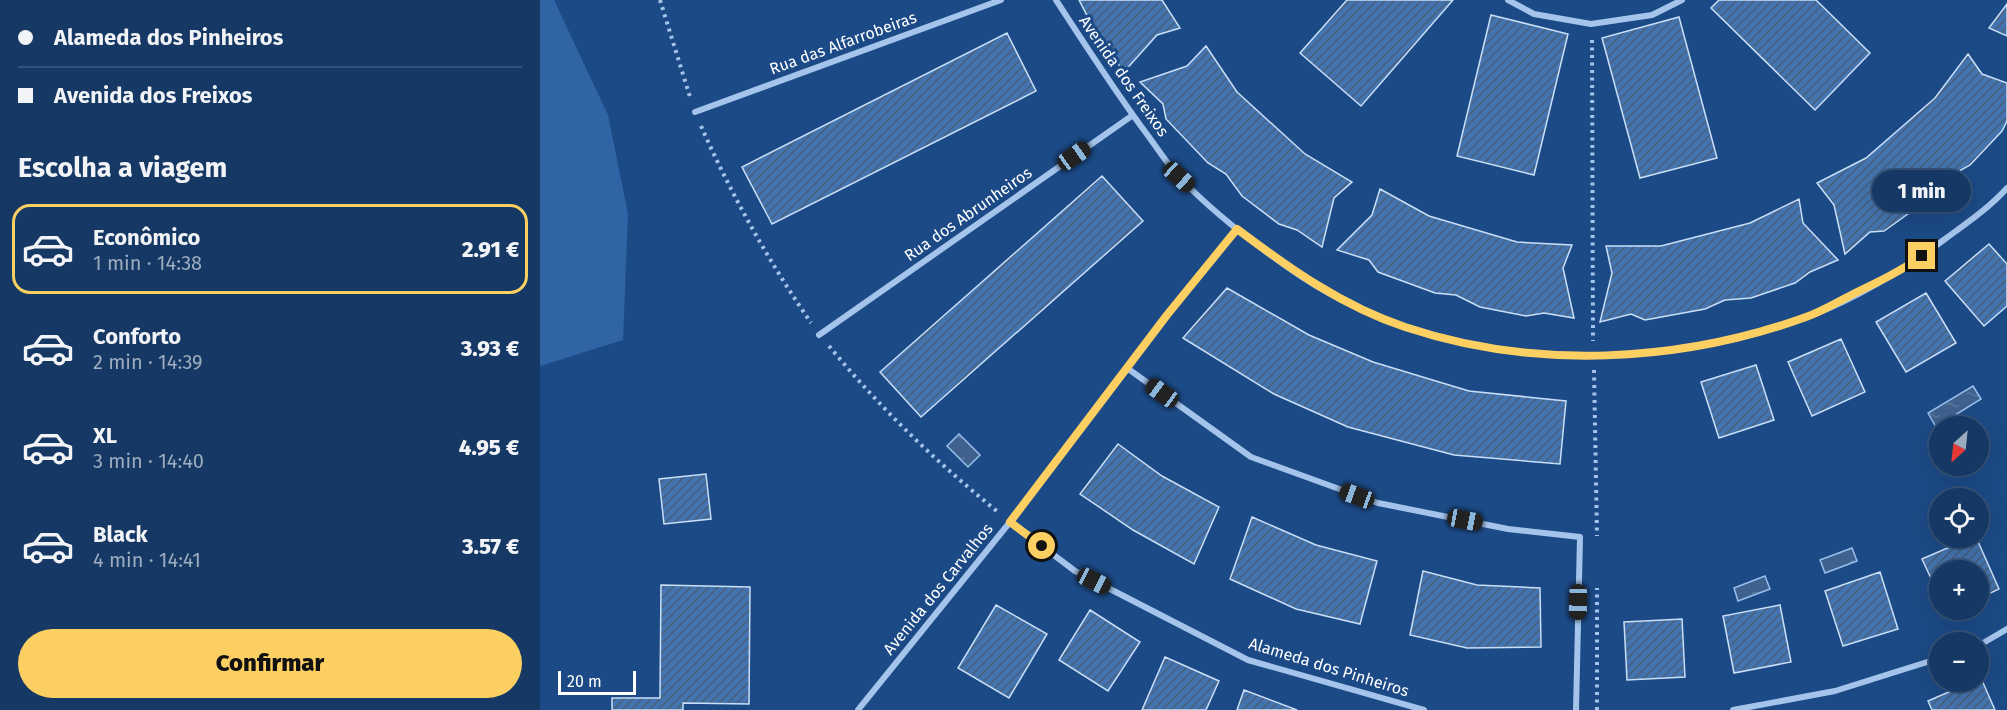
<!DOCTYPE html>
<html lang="pt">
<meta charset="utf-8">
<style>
body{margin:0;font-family:"Fira Sans",sans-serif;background:#1e3f6a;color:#f1f3f6;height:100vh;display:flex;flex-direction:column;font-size:22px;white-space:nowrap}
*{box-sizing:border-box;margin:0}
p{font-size:20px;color:#9dacbf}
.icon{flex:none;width:33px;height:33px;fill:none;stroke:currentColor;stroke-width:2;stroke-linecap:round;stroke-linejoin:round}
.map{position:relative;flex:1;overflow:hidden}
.side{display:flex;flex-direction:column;background:#153864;width:540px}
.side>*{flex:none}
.banner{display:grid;align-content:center;height:132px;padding:0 18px;background:#153864}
.needle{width:39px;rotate:207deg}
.buttons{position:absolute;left:1389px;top:416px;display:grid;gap:12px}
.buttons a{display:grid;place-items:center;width:60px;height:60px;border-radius:50%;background:#153864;box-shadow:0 6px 24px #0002,0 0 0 2px #345278;font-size:30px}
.scale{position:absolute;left:18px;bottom:15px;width:78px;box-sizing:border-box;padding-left:6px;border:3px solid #fff;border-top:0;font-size:16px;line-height:21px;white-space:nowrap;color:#fff;-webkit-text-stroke:4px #1c4a86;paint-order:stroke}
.end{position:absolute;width:27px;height:27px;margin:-14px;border:8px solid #fbcf62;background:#111;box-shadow:0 0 0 3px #111}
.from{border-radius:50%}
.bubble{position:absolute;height:42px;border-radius:21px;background:#153864;box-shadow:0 6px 24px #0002,0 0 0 2px #345278;font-size:20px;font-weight:800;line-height:42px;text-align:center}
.car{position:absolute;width:18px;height:36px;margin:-18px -9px;border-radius:8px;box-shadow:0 0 4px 2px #0007;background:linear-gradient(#222 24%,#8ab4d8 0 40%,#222 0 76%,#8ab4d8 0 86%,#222 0)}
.banner b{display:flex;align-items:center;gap:21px;height:57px;font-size:22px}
.banner b+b{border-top:2px solid #345278}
.banner i{width:15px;height:15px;background:#f1f3f6}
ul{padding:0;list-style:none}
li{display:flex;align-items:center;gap:18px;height:90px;margin:0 12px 9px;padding:0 6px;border:3px solid transparent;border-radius:18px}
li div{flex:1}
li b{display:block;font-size:22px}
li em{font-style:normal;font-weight:800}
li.current{border-color:#fbcf62}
li>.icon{width:54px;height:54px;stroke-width:1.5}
h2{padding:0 18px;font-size:27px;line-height:72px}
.button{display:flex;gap:12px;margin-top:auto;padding:12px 18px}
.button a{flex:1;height:69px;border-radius:36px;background:#fbcf62;color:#111;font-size:24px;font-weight:800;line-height:69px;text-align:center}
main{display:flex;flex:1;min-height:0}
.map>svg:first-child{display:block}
.green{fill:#3064a4}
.water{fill:url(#water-ripples);stroke:#98bfed;stroke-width:1.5}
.building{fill:url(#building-hatch);stroke:#c9dff8;stroke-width:1.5}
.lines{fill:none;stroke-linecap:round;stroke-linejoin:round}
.path{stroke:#a5c4eb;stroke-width:4;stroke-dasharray:3 4.5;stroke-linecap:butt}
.minor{stroke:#a5c4eb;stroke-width:6}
.route{stroke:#fbcf62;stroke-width:8}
.labels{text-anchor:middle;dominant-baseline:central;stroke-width:6;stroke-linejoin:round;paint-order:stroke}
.street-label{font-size:16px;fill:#fff;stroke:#1c4a86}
</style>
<main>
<section class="side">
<div class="banner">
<b><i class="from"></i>Alameda dos Pinheiros</b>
<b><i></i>Avenida dos Freixos</b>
</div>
<h2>Escolha a viagem</h2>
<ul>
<li class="current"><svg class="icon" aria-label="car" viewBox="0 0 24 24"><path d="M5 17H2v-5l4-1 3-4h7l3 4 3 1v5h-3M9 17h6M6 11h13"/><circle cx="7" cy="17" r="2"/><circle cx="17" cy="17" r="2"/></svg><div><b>Econômico</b><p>1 min · 14:38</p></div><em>2.91 €</em></li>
<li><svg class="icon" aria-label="car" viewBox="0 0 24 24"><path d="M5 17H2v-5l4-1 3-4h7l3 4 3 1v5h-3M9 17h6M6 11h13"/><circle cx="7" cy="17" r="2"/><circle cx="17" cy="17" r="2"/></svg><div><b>Conforto</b><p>2 min · 14:39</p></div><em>3.93 €</em></li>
<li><svg class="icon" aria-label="car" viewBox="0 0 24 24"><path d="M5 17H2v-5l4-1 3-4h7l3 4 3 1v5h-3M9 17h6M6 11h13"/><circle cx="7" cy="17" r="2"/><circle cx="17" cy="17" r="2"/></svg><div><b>XL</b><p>3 min · 14:40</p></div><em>4.95 €</em></li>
<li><svg class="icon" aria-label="car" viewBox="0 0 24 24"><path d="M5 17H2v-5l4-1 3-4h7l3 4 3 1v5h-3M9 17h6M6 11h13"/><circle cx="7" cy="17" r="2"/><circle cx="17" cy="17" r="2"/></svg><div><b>Black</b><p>4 min · 14:41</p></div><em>3.57 €</em></li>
</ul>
<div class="button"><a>Confirmar</a></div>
</section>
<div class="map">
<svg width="1467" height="710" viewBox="0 0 1467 710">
<defs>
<pattern id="water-ripples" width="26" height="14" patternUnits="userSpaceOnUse" patternTransform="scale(1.5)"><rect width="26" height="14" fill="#3f618d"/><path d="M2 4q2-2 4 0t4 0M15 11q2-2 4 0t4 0" fill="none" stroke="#5c799e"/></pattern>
<pattern id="building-hatch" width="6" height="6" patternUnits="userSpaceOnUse" patternTransform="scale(1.5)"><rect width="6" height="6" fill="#4474af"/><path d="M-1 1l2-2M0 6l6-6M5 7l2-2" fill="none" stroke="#485e79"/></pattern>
</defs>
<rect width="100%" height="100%" fill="#1c4a86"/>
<!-- green -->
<path class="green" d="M0,0h14l54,115 20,99 -5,126 -83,26z"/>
<!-- water -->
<path class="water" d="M1433,386l8,13 -45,28 -8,-14z
M419,434l21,21 -12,12 -21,-21z
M1312,548l5,13 -32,12 -5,-13z
M1225,576l5,13 -32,12 -4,-13z"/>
<!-- building -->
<path class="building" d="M539,0h83l18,28 -23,7 -34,38 -14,-27 -13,-13z
M807,0h106l-92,106 -61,-53z
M1179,0h97l54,53 -55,57 -104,-102z
M1467,4v32l-18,-8z
M951,15l77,19 -34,141 -77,-19z
M1139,17l38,141 -77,20 -38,-140z
M467,33l29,58 -264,133 -30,-57z
M666,46l31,46 68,62 47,28 -18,16 -12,49 -25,-17 -18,-6 -37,-28 -16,-22 -18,-11 -42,-44 -3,-15 -23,-22 47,-16z
M1428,54l14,20 25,9v38l-5,10 -32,34 -23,13 -14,18 -49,35 -14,1 -25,22 -11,-49 -17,-22 49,-25 69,-60z
M562,176l41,45 -222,196 -41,-45z
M840,189l49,27 88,26 55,3 -9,23 11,50 -30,-5 -18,3 -46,-9 -24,-12 -21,-2 -57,-21 -9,-12 -32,-10 35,-35z
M1259,199l4,24 35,37 -28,12 -15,11 -44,15 -26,2 -20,9 -60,11 -14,-6 -31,8 12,-49 -6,-27h55l89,-23z
M1449,244l18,20v42l-23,20 -39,-45z
M687,288l82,47 64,27 96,29 97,10 -6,63 -106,-9 -106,-28 -74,-33 -91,-56z
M1386,293l30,50 -50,29 -30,-50z
M1301,339l24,53 -53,24 -24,-54z
M1216,365l18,55 -55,18 -18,-56z
M578,444l44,32 57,31 -25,57 -61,-34 -53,-36z
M166,474l5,45 -47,5 -5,-45z
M712,517l64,28 61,16 -17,63 -64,-15 -66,-30z
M1433,537h3l23,52 -21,10v-29h-38v28l-18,-39z
M883,571l54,14 63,3 1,59 -74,1 -57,-13z
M1340,572l18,57 -55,17 -18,-55z
M121,585l89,2 -1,117 -66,-1v7h-71v-12h48z
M456,605l51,29 -38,64 -51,-30z
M1240,605l11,57 -57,11 -11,-57z
M550,610l50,32 -32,49 -49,-31z
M1142,619l3,58 -58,3 -3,-58z
M625,657l54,24 -13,29h-64z
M1441,678l14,32h-63l-4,-9z
M704,690l53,20h-60z"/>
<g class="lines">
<!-- path -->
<path class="path" d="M120,0l30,97
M1052,40l1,301
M161,126c31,70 67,134 110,197
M289,346c52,63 106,115 169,166
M1054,370l3,166
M1057,710v-122"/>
<!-- minor -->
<path class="minor" d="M516,0c30,46 60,93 93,137 10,14 20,29 31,41 32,33 69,62 106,88 146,105 356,112 521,51 47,-17 98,-48 138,-78 22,-16 44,-31 62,-51
M968,0l26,14 57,10 61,-9 30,-15
M155,112l306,-112
M279,335l314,-220
M587,368l124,89 127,46 130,26 72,8 -4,173
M470,522l65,49 173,89 176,50
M1438,646l29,-17
M318,710l152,-188 157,-207 70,-86
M1193,710l102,-19 105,-33"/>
</g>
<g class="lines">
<!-- route -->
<path class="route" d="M502,546l-32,-24 157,-207 70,-86c52,39 105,77 168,98 129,43 274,36 401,-10 17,-6 33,-16 49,-24 23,-11 46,-22 67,-37"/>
</g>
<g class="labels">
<!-- street labels -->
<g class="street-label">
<text transform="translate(303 43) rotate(-20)">Rua das Alfarrobeiras</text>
<text transform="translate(584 76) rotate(55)">Avenida dos Freixos</text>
<text transform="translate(428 214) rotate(-35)">Rua dos Abrunheiros</text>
<text transform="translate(398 589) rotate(-51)">Avenida dos Carvalhos</text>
<text transform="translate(789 667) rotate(17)">Alameda dos Pinheiros</text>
</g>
</g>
</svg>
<div class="buttons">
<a><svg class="needle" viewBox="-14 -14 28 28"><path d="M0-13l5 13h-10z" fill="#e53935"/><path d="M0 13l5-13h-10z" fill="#9dacbf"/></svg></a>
<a><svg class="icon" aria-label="locate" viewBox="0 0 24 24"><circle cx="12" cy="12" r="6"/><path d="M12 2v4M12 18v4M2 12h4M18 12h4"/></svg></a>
<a>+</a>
<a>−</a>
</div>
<div class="scale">20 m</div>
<i class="end from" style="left:502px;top:546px"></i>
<i class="end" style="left:1382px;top:256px"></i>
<div class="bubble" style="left:1332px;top:170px;width:99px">1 min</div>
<i class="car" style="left:534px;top:156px;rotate:55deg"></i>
<i class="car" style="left:639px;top:177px;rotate:132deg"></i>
<i class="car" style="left:622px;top:393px;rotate:306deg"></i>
<i class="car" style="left:817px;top:496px;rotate:290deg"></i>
<i class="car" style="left:925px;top:520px;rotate:101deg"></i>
<i class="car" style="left:554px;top:581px;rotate:117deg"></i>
<i class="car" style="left:1038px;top:602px;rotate:181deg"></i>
</div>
</main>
